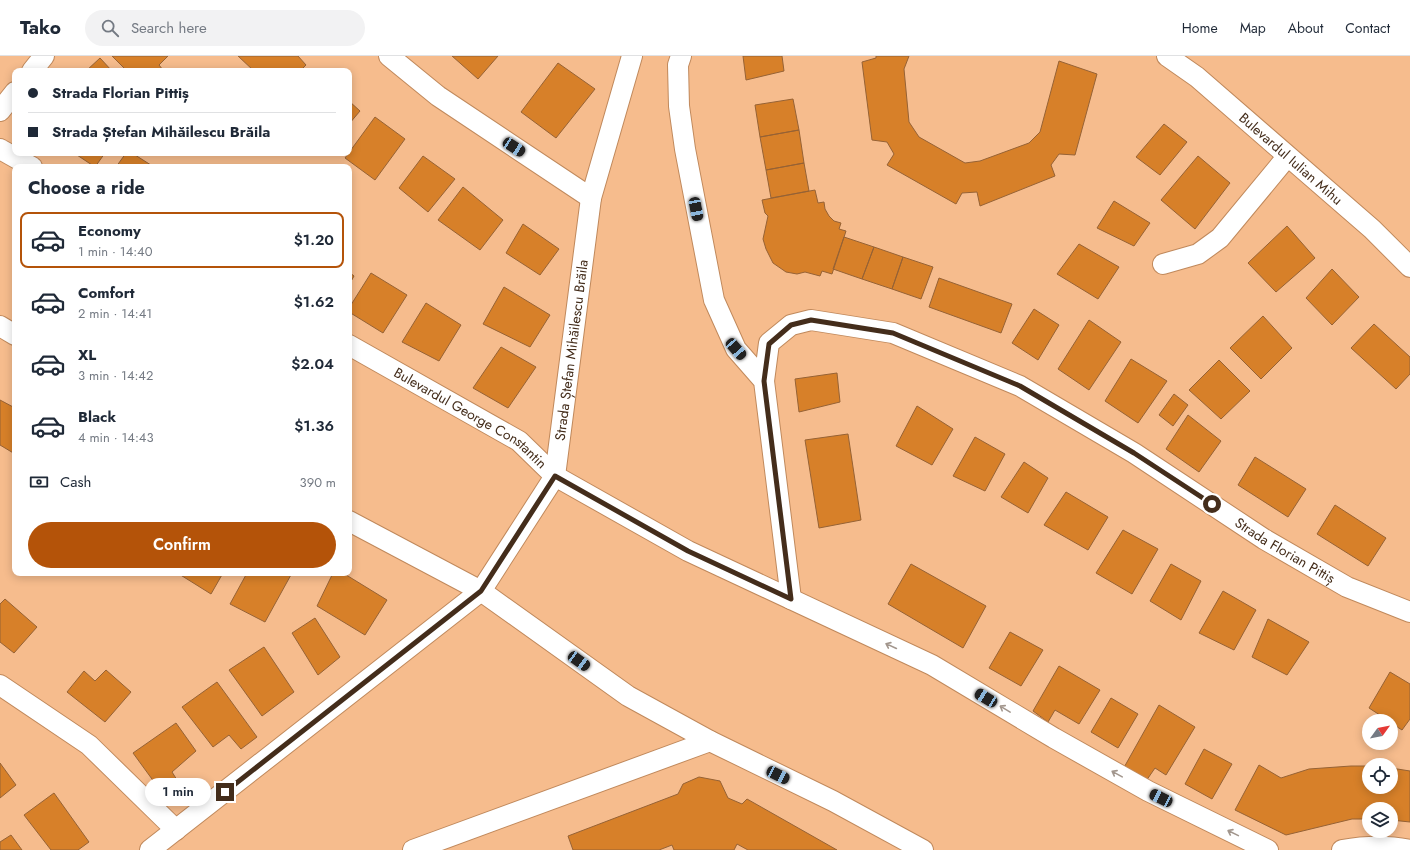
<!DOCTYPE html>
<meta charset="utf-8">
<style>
body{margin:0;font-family:Jost,sans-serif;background:#f2f2f3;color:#1f2937;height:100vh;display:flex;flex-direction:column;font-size:15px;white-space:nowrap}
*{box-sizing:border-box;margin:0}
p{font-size:13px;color:#747a83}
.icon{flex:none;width:22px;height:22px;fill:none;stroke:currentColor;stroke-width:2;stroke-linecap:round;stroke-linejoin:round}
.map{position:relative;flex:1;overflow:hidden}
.details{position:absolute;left:12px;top:108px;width:340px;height:412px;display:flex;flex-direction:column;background:#fff;border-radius:8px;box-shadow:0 2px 10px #0003}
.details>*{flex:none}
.banner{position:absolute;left:12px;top:12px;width:340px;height:88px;border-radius:8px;box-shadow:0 2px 10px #0003;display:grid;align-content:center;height:88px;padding:0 16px;background:#fff}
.needle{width:26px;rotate:57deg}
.tools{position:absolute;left:1362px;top:658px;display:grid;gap:8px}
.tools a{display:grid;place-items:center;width:36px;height:36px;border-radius:50%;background:#fff;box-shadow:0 2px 10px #0003;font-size:20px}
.end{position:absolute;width:18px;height:18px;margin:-9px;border:5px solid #442d1b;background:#fff;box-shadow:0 0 0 2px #fff}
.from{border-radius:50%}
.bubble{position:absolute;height:28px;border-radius:14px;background:#fff;box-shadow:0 2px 10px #0003;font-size:13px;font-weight:600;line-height:28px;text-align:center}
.car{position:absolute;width:12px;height:24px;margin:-12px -6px;border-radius:5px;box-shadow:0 0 3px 1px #0007;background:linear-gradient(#222 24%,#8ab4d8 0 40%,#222 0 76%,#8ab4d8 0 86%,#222 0)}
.banner b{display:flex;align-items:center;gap:14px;height:38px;font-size:15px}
.banner b+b{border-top:1px solid #e0e1e3}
.banner i{width:10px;height:10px;background:#1f2937}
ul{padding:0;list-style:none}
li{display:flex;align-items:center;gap:12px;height:56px;margin:0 8px 6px;padding:0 8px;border:2px solid transparent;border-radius:8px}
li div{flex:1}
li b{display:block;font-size:15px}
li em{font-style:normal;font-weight:600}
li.on{border-color:#b45309}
li>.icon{width:36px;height:36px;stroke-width:1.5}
h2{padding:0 16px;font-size:18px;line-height:48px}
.pay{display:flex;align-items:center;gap:10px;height:44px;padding:0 16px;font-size:15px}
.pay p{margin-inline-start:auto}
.primary-button{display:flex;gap:8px;margin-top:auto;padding:8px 16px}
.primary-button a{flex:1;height:46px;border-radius:24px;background:#b45309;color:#fff;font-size:16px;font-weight:600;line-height:46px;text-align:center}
header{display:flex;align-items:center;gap:24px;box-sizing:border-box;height:56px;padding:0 20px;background:#fff;border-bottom:1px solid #e0e1e3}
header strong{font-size:19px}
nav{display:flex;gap:22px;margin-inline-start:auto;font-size:14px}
.search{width:280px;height:36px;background:#f2f2f3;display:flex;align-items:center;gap:10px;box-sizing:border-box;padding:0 14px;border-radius:22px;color:#747a83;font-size:15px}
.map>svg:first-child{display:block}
.building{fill:#d78029;stroke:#966235}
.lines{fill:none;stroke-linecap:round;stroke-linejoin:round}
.minor-casing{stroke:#c0895c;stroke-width:22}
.minor{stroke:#fff;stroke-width:20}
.oneway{stroke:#a2968d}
.route{stroke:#442d1b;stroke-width:5}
.labels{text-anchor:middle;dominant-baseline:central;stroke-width:4;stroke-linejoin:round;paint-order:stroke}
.street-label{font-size:14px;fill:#442d1b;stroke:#f6bc8d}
</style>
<header>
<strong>Tako</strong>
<div class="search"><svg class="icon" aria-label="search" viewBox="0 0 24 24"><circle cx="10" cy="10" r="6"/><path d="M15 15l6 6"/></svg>Search here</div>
<nav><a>Home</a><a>Map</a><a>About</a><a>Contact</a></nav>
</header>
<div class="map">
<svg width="1410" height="794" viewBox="0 0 1410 794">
<rect width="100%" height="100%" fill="#f6bc8d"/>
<!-- building -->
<path class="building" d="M112,0h56l-9,9 4,5 -1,1h-35z
M238,0h60l8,9 -6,6h-46z
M452,0h46l-20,23z
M743,0h39l2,15 -38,9z
M876,0h33l-5,13 5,53 10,15 46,26 15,-2 49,-18 11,-11 19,-71 38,13 -22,81 -16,-1 -8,11 4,11 -75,30 -3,-14 -15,1 -6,11 -69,-39 7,-11 -7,-12 -15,-2 -10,-78 14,-4z
M100,2l12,13h-26z
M558,7l37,26 -39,49 -35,-26z
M793,43l6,31 -39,7 -5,-32z
M349,45l11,10 -11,13z
M375,61l30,22 -30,41 -30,-22z
M1164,68l23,18 -27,33 -24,-18z
M799,74l5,33 -38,7 -6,-33z
M74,97h31l-10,14z
M126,97h6l22,14h-38z
M423,100l32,23 -27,33 -29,-24z
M1198,100l32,27 -35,46 -34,-29z
M804,107l5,28 -38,7 -5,-28z
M463,131l40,33 -23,30 -42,-30z
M815,134l3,13 6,-1 1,7 4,7 5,5 7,2 -2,6 7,2 -14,43 -10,-3 -2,5 -15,-4 -8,2 -11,-2 -13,-9 -7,-14 -3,-10 5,-23 -3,-3 -3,-13z
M1114,145l36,22 -16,23 -37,-18z
M523,168l36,25 -19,26 -34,-22z
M1287,170l28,32 -39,34 -28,-29z
M844,181l30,10 -12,32 -29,-10z
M1079,188l40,23 -21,32 -41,-25z
M874,191l29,10 -11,32 -30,-10z
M903,201l30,10 -12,32 -29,-10z
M1332,213l27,28 -27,28 -26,-27z
M349,216l5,4 -5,9z
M371,217l36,22 -24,38 -34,-21v-4z
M939,222l73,26 -11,29 -72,-26z
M504,231l46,28 -20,32 -47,-23z
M426,247l35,22 -22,36 -37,-19z
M1034,253l25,16 -21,35 -26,-17z
M1263,260l29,32 -31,31 -31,-31z
M1089,264l32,22 -32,48 -31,-21z
M1374,268l36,33v17l-14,15 -45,-41z
M501,291l35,20 -28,41 -35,-20z
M1131,303l36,22 -29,42 -33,-22z
M1219,304l31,31 -29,28 -32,-29z
M837,317l3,29 -41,10 -4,-33z
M1174,338l14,11 -15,21 -14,-11z
M0,344l15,8v46l-15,-9z
M917,350l36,23 -21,36 -36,-19z
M1188,359l33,26 -22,31 -33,-23z
M848,378l13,86 -42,8 -14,-88z
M975,381l30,17 -20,37 -32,-15z
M1255,401l51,32 -18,28 -50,-32z
M1024,406l24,16 -20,35 -27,-16z
M1066,436l42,25 -20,33 -44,-25z
M1335,449l51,33 -18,28 -51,-32z
M1123,474l35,19 -26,45 -36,-21z
M911,508l75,42 -23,42 -75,-44z
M1171,508l30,17 -20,39 -31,-19z
M180,517h43l-12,21 -32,-20z
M247,517h45l-27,49 -35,-18z
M333,517h10l44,27 -22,35 -48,-29z
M1223,535l33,19 -22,40 -35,-17z
M5,543l32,28 -23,26 -14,-11v-38z
M315,562l25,39 -22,18 -26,-42z
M1268,563l41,23 -22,33 -35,-18z
M1010,576l33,18 -22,36 -32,-18z
M264,591l30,45 -32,24 -33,-46z
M1059,610l41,24 -21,34 -24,-14 -7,12 -15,-11z
M106,614l25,22 -26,30 -38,-30 17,-21 11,10z
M1390,616l20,12v35l-8,11 -11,-7v-2h-2l-20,-13z
M217,626l40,55 -16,12 -12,-14 -16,12 -31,-40z
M1111,642l27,16 -20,34 -27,-16z
M1159,649l36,22 -29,48 -11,-7 -11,16 -22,-13z
M176,667l20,28 -24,21 12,19 -16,10 -35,-48z
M1204,693l28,15 -20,35 -27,-15z
M0,707l16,22 -16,13z
M1259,709l22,13 28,-9 42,-3h18v21h22v-19l19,3v51l-19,-2v-11h-22v10h-17l-66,16 -51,-25z
M699,721l21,4 8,17 14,6 5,-5 90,51h-89l-11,-6 -3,6h-60l-2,-5 -13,5h-86l-5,-14 110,-42 5,-10z
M54,737l35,49 -11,8h-27l-27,-35z
M11,779l11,15h-22v-8z"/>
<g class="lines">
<!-- minor casing -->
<g class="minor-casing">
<g id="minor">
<path d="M389,0l49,40 153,102"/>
<path d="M681,0l-3,9 1,41 6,43 29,151 22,49 28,32 27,218"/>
<path id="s1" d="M1167,0l30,21 175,152 38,38"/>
<path d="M32,15l12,-15"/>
<path d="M0,55l15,-19"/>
<path d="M0,93l32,18"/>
<path d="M1163,208l35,-10 22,-16 67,-81"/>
<path d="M0,270l15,9"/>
<path id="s2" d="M349,289l170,96 36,35 133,75 244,114 122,73 94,53 120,59"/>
<path id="s3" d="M764,325l5,-38 22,-18 20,-5 82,13 127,53 114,67 130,86 83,48 63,25"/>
<path d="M349,465l132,70 147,105 82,45 123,60 90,49"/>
<path d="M0,629l89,60 87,85"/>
<path id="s4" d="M150,794l331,-259 74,-115 36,-278 41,-142"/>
<path d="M413,794l297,-109"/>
<path d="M1342,794c23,-4 45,-5 68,0"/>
</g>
</g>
<!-- minor -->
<use href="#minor" class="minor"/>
</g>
<!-- one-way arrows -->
<defs><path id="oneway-shaft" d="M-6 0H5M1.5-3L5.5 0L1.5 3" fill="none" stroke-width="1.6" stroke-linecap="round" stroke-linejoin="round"/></defs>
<g class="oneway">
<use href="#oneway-shaft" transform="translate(891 590) rotate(-155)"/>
<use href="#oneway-shaft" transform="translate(1005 653) rotate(-149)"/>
<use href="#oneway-shaft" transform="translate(1117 718) rotate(-151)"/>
<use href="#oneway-shaft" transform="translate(1233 777) rotate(-154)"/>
</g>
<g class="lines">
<!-- route -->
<path class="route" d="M225,736l256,-201 74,-115 133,75 103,48 -27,-218 5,-37 22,-19 20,-5 82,13 127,53 114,67 78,51"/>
</g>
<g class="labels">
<!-- street labels -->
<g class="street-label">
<text stroke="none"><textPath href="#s1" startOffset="161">Bulevardul Iulian Mihu</textPath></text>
<text stroke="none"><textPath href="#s4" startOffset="684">Strada Ștefan Mihăilescu Brăila</textPath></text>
<text stroke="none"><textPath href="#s2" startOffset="142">Bulevardul George Constantin</textPath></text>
<text stroke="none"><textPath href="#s3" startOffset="620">Strada Florian Pittiș</textPath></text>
</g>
</g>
</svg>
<div class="tools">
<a><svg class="needle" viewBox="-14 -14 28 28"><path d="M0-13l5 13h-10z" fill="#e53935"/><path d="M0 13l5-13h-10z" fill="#747a83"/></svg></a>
<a><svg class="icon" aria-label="locate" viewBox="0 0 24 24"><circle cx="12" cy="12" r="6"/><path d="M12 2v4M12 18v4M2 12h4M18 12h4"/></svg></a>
<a><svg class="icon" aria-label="layers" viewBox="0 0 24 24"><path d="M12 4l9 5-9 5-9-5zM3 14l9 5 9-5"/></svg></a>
</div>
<i class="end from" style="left:1212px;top:448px"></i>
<i class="end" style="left:225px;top:736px"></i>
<div class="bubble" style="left:145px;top:722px;width:66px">1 min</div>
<i class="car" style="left:514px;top:91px;rotate:123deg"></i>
<i class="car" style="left:696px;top:153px;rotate:169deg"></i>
<i class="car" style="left:736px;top:293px;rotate:139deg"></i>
<i class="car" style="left:579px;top:605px;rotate:126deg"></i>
<i class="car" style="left:986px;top:642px;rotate:301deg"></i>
<i class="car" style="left:778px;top:719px;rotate:116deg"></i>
<i class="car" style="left:1161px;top:742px;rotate:296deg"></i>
<div class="banner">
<b><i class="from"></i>Strada Florian Pittiș</b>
<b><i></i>Strada Ștefan Mihăilescu Brăila</b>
</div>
<section class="details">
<h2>Choose a ride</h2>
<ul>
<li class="on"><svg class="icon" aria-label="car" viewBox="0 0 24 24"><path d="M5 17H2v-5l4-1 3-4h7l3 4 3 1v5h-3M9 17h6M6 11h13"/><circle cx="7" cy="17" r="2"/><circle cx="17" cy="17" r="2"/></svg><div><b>Economy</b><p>1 min · 14:40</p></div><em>$1.20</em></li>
<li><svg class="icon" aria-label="car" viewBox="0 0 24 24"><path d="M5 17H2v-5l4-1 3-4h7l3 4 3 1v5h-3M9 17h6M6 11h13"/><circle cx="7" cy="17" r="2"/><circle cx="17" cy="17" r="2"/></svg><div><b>Comfort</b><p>2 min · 14:41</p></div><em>$1.62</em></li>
<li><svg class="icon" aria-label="car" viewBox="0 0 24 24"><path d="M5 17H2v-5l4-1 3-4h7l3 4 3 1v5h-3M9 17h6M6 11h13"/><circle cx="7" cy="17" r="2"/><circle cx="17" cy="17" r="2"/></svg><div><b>XL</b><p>3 min · 14:42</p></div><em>$2.04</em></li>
<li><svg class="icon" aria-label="car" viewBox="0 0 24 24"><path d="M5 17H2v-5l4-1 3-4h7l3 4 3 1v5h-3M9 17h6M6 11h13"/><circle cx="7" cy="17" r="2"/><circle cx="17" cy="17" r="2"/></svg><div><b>Black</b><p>4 min · 14:43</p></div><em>$1.36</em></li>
</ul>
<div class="pay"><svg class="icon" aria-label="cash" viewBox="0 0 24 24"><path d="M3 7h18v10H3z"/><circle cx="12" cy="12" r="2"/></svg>Cash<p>390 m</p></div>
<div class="primary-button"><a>Confirm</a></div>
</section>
</div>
